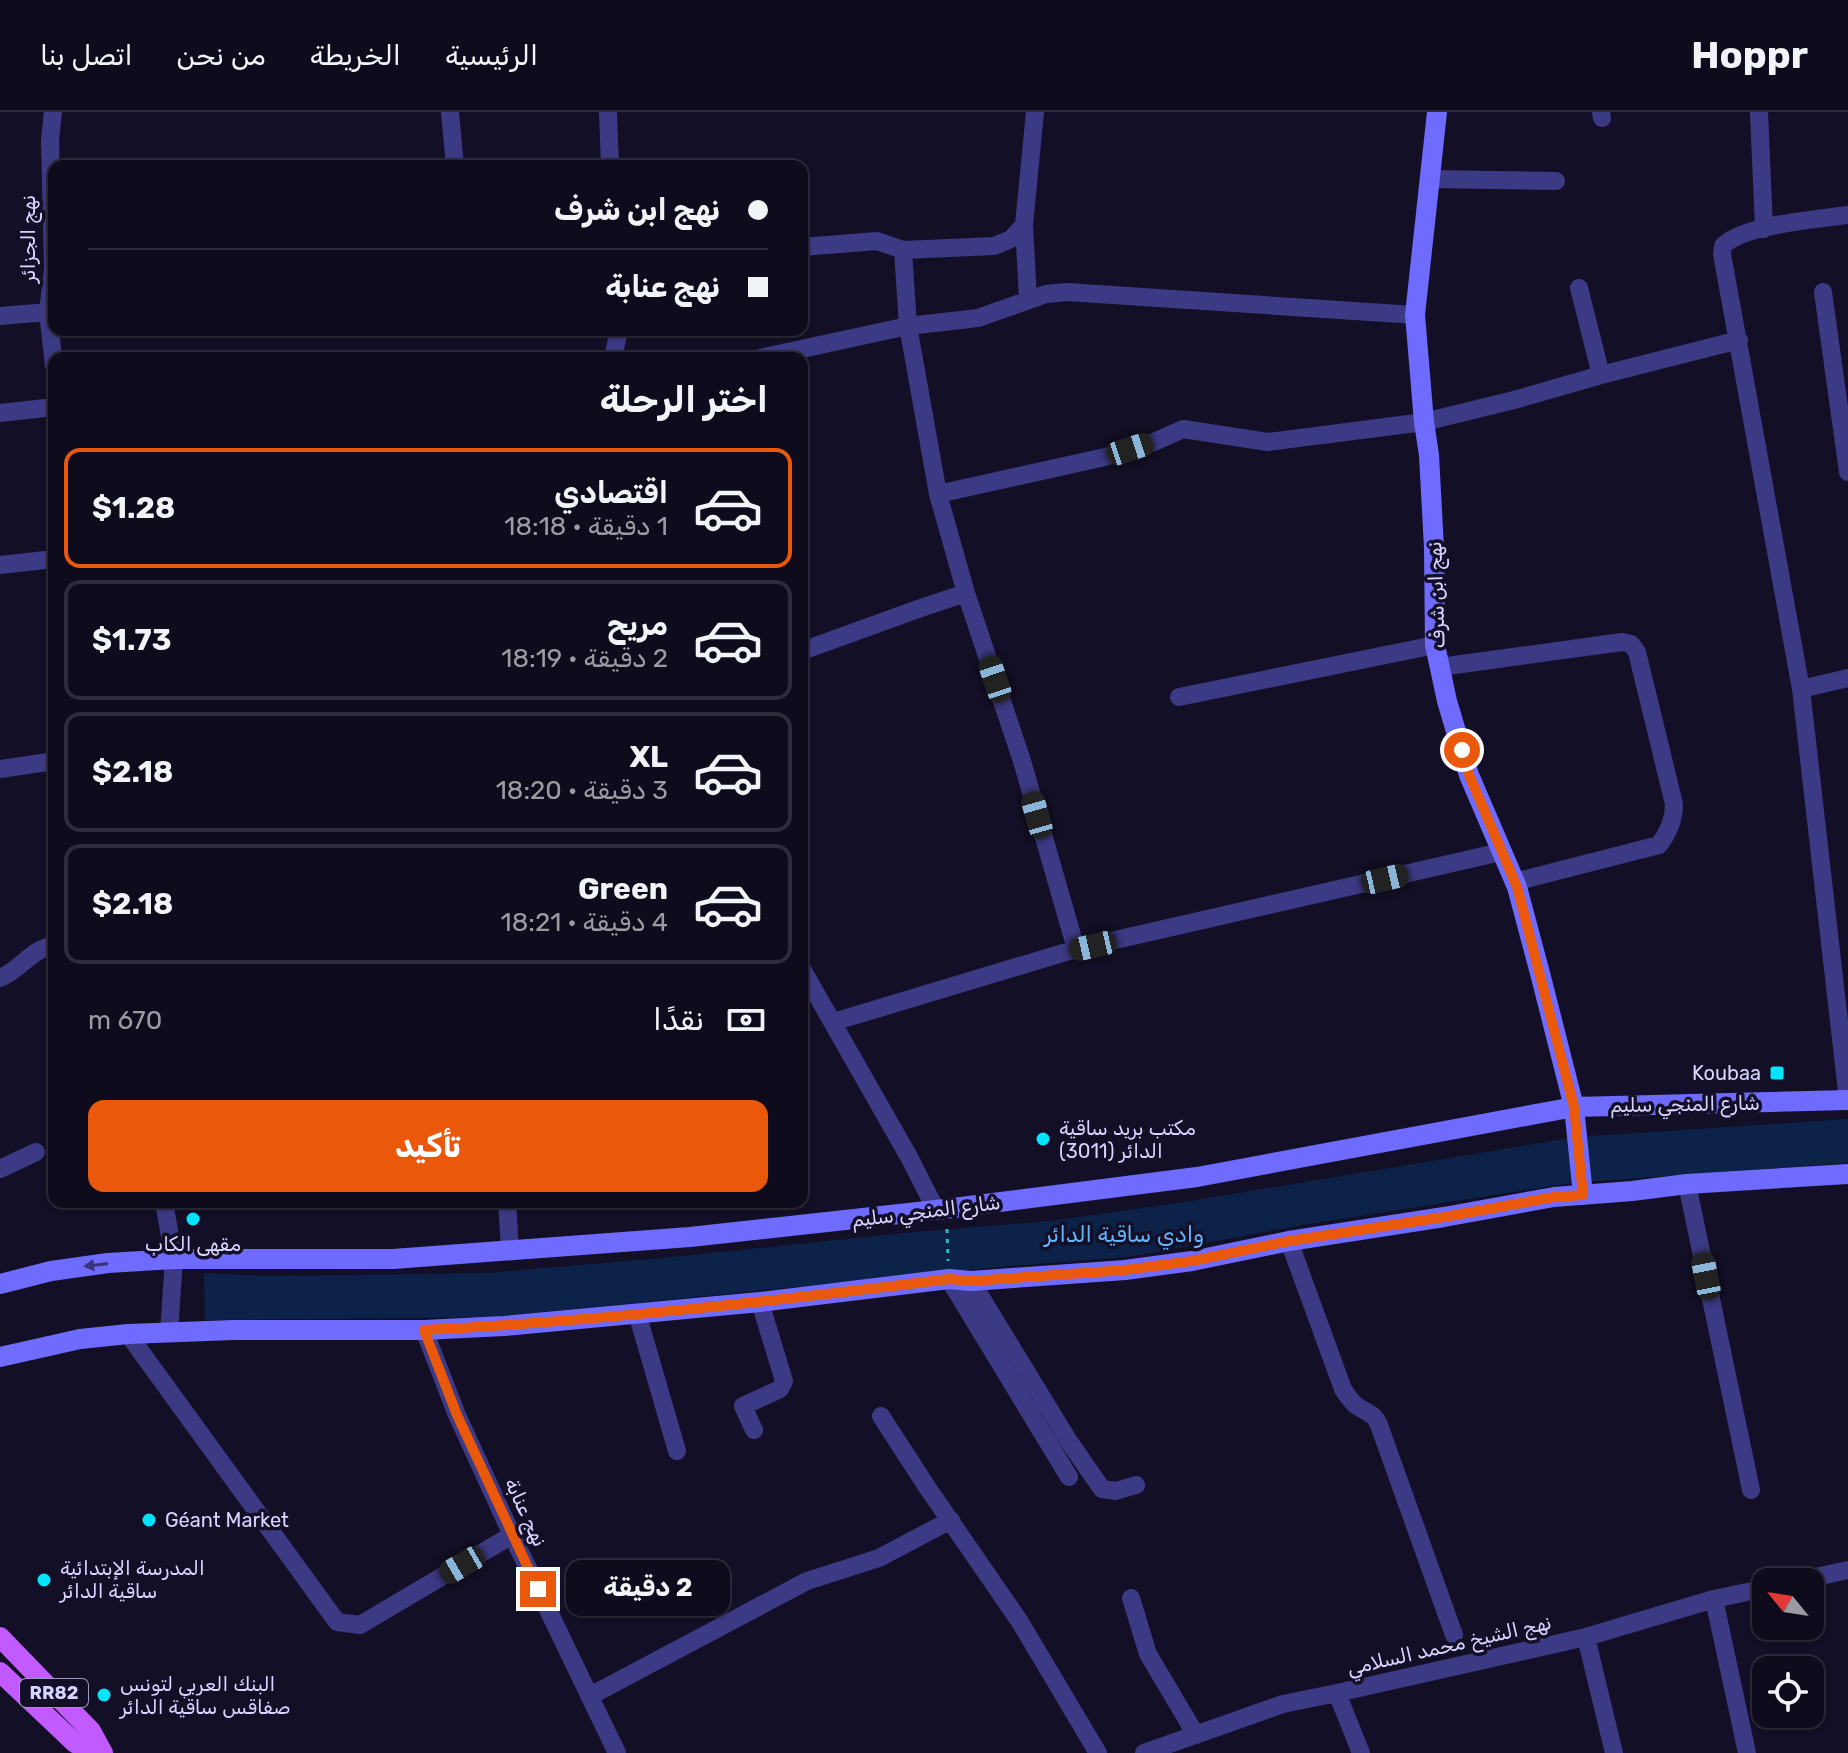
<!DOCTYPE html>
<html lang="ar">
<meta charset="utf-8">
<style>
body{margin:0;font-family:Rubik,Cairo,sans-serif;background:#171425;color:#f1f3f6;direction:rtl;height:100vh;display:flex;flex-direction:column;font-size:30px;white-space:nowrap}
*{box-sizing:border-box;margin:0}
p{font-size:26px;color:#9b9ba3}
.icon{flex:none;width:44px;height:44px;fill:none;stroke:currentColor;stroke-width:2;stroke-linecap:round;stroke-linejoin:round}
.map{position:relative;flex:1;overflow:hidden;direction:ltr}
.sheet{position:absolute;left:48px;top:240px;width:760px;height:856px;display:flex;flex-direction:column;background:#0e0b1c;border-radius:16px;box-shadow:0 2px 6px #0004,0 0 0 2px #2e2b3b;direction:rtl}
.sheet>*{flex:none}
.banner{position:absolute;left:48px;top:48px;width:760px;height:176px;border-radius:16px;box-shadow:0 2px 6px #0004,0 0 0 2px #2e2b3b;direction:rtl;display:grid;align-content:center;height:176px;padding:0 40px;background:#0e0b1c}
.needle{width:52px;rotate:300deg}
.fabs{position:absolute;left:1752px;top:1456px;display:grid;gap:16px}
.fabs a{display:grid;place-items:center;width:72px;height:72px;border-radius:16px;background:#0e0b1c;box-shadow:0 2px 6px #0004,0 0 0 2px #2e2b3b;font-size:40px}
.end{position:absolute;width:36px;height:36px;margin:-18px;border:10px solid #ea580c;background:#fff;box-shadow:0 0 0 4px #fff}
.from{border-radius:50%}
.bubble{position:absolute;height:56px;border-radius:16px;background:#0e0b1c;box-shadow:0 2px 6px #0004,0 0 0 2px #2e2b3b;font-size:26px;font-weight:700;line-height:56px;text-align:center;direction:rtl}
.car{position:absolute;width:24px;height:48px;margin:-24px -12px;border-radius:10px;box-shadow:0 0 6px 2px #0007;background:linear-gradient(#222 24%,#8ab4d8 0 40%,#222 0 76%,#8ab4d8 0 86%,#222 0)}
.banner b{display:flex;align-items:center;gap:28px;height:76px;font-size:30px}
.banner b+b{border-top:2px solid #2e2b3b}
.banner i{width:20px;height:20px;background:#f1f3f6}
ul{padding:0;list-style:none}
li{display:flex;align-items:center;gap:24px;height:120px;margin:0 16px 12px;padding:0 24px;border:4px solid #2e2b3b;border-radius:16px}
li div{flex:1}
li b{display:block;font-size:30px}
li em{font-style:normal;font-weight:700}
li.selected{border-color:#ea580c}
li>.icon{width:72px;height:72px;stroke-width:1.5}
h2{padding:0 40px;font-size:36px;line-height:96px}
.pay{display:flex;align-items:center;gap:20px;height:88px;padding:0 40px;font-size:30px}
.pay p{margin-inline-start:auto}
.button{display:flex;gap:16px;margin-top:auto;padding:16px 40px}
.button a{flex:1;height:92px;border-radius:16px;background:#ea580c;color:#fff;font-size:32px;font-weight:700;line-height:92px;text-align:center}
header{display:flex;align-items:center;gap:48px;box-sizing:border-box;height:112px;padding:0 40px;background:#0e0b1c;border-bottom:2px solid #2e2b3b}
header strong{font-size:38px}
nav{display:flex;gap:44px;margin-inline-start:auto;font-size:28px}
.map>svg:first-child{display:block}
.water{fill:#0c2248}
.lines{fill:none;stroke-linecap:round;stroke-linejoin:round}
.path{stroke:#2fb8b0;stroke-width:3;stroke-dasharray:4 6;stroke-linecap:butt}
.street{stroke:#3d3a85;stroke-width:18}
.secondary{stroke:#6f6bff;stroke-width:20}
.primary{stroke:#c25bff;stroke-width:20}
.oneway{fill:#38347d}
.route{stroke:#ea580c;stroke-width:10}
.poi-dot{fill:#00e5ff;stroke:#130f26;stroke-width:3}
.labels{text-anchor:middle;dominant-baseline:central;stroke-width:7;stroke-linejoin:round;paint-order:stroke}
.shield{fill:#130f26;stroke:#9e99be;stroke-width:2}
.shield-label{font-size:18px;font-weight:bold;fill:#d9d4ff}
.street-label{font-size:20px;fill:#d9d4ff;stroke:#130f26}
.poi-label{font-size:20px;fill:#d9d4ff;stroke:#130f26;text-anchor:start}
.water-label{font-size:22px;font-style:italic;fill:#62b6ff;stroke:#130f26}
</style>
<header>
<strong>Hoppr</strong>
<nav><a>الرئيسية</a><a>الخريطة</a><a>من نحن</a><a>اتصل بنا</a></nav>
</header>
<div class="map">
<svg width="1848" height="1641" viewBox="0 0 1848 1641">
<rect width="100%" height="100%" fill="#130f26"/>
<!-- water -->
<path class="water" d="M1848,1007v44l-278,20 -267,42 -168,31 -147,12 -496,49 -287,3 -1,-47 65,3 219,-3 173,-15 254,-26 135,-11 141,-20 386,-64z"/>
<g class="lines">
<!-- path -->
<path class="path" d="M947,1117l1,32"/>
<!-- street -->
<path class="street" d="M53,0l-3,28 3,129 -5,43 6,54
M450,0l5,54
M608,0l2,54
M1601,0l1,6
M1759,0l5,117
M1429,67l127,2
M802,135l75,-6 26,9 91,-4 17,-7 13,-14
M903,138l5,76 30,168 28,99 56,168 54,188
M1579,176l22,87
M1823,180l25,180
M1028,188l-4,-75 11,-113
M0,204l48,-4
M613,246l6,-28
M760,246l148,-32 70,-8 68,-24 21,-2 348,23
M0,301l54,-6
M938,382l167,-37 49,-15 29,-13 85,13 156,-20 90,-22 87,-25 138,-35
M0,453l54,-6
M802,539l116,-42 48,-16
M1440,555l182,-25 9,2 6,8 37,152c0,16 -5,28 -15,41l-145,37
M1801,577l47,-11
M1179,585l256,-52
M0,657l54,-8
M802,857l107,188 27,53
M0,866c22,-9 29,-28 54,-33
M833,910l243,-73 425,-97
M1848,988l-47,-411 -79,-435 1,-8c19,-21 96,-27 125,-31
M0,1057l36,-17
M1687,1072l64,306
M164,1090l10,57 -5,74
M507,1090l3,47
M1289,1129l54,148c4,6 8,13 14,17 10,7 17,7 22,19l75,210
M949,1167l120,198
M971,1169l97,159 34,49 14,2 20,-6
M637,1201l40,138
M424,1218l33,85 55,120 105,218
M128,1222l209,288 23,3 152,-90
M881,1304l46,71 93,135 78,131
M754,1318l-11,-24 37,-17 4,-8 -24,-79
M1793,1470l55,-12
M1131,1486l17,56 48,81
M1714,1487l33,154
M1586,1525l28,116
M1337,1581l24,60
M590,1584l217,-115 72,-23 72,-38
M1144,1641l139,-49 54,-11 249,-56 128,-38 52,-11"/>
<!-- secondary -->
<path class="secondary" d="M1437,0l-22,203 9,107 5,33 5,93 1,97 12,56 22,74 48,112 24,90 33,130 9,88
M0,1172l51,-13 57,-8 66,-4h219l297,-22 255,-28 252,-32 377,-70 274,-7
M0,1245l80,-18 48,-5 105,-4h191l80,-4 256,-24 189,-23 22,2 154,-11 67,-9 97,-20 155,-24 110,-20 78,-6 55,-7 161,-10"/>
<!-- primary -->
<path class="primary" d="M0,1525l91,94 12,22
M0,1560l75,71 18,10"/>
</g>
<!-- one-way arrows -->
<defs><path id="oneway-solid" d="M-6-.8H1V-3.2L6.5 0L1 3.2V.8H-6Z" transform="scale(2)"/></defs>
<use class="oneway" href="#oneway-solid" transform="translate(96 1153) rotate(173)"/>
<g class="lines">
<!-- route -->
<path class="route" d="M538,1477l-81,-174 -33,-85c175,-9 351,-29 525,-51l22,2 154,-11 67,-9 97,-20 155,-24 110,-20 29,-2 -9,-88 -57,-220 -48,-112 -7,-25"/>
</g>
<!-- markers -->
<g class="poi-dot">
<rect x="1769" y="953" width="16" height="16" rx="4"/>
<circle cx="1043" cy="1027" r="8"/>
<circle cx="193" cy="1107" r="8"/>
<circle cx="149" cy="1408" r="8"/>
<circle cx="44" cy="1468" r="8"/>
<circle cx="104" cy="1583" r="8"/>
</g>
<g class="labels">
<!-- shield labels -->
<rect class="shield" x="20" y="1567" width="68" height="28" rx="6"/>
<g class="shield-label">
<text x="54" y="1581">RR82</text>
</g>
<!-- street labels -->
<g class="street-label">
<text transform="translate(28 127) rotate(-90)">نهج الجزائر</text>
<text transform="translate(1436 483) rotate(-92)">نهج ابن شرف</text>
<text transform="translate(1685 992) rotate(-1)">شارع المنجي سليم</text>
<text transform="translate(926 1099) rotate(-7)">شارع المنجي سليم</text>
<text transform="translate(526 1400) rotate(65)">نهج عنابة</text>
<text transform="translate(1449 1533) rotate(-13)">نهج الشيخ محمد السلامي</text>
</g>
<!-- poi labels -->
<g class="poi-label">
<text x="1761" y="961" text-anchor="end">Koubaa</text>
<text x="1059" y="1016">مكتب بريد ساقية<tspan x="1059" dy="23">الدائر (3011)</tspan></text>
<text x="193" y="1132" text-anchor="middle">مقهى الكاب</text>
<text x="165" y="1408">Géant Market</text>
<text x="60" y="1456">المدرسة الإبتدائية<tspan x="60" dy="23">ساقية الدائر</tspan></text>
<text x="120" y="1572">البنك العربي لتونس<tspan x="120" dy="23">صفاقس ساقية الدائر</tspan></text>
</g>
<!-- water labels -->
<g class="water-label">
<text x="1124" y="1122">وادي ساقية الدائر</text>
</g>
</g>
</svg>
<div class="fabs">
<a><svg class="needle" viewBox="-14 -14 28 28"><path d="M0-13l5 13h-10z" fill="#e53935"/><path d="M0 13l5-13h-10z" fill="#9b9ba3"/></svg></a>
<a><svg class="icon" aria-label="locate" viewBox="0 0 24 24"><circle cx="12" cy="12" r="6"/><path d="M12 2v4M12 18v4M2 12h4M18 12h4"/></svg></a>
</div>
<i class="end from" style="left:1462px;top:638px"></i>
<i class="end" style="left:538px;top:1477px"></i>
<div class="bubble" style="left:566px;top:1448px;width:164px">2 دقيقة</div>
<i class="car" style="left:1130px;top:337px;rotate:72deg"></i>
<i class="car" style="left:995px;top:567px;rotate:341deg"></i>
<i class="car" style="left:1037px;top:703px;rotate:344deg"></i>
<i class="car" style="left:1385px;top:767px;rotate:77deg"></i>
<i class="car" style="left:1093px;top:834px;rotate:257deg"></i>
<i class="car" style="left:1706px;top:1164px;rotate:349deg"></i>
<i class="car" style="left:462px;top:1453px;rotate:240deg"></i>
<div class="banner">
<b><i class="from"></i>نهج ابن شرف</b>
<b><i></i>نهج عنابة</b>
</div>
<section class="sheet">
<h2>اختر الرحلة</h2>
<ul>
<li class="selected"><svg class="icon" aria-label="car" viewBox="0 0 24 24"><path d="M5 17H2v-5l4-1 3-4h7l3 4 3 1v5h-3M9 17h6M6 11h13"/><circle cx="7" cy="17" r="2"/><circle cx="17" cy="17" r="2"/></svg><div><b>اقتصادي</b><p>1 دقيقة · 18:18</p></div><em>$1.28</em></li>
<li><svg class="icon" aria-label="car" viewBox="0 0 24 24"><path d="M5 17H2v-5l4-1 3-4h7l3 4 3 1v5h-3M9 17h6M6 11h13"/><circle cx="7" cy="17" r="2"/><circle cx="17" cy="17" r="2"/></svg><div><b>مريح</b><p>2 دقيقة · 18:19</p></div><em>$1.73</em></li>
<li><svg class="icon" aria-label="car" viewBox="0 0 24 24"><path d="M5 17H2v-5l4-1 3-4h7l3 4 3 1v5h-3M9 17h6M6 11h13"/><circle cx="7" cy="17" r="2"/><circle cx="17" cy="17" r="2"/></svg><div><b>XL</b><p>3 دقيقة · 18:20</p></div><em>$2.18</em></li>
<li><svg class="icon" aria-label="car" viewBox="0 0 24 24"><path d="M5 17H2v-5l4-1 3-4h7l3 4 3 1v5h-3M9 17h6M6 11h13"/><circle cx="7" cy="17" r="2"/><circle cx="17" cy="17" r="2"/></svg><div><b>Green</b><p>4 دقيقة · 18:21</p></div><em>$2.18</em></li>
</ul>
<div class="pay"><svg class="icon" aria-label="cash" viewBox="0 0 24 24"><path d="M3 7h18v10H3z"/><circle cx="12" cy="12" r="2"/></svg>نقدًا<p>670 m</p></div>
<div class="button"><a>تأكيد</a></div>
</section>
</div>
